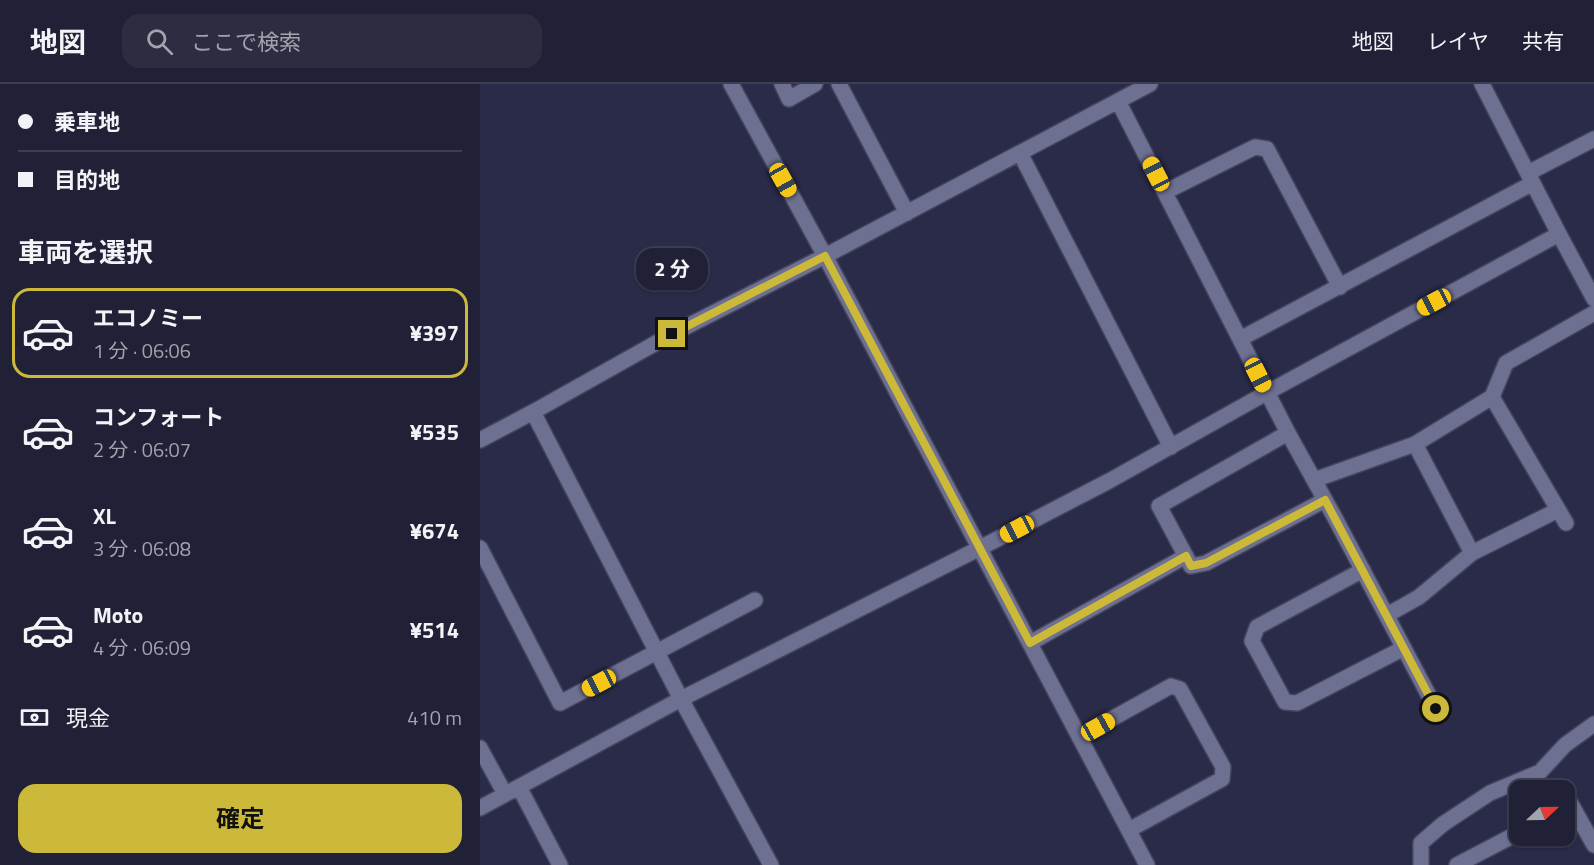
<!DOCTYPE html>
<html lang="ja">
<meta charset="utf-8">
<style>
body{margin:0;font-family:"Titillium Web","Noto Sans JP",sans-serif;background:#2d2d42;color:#f1f3f6;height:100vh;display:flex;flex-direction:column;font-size:22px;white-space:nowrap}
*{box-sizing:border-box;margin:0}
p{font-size:20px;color:#a2a3ad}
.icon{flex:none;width:33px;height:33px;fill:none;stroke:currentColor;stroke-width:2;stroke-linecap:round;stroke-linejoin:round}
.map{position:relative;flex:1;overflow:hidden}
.details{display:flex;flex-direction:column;background:#202036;width:480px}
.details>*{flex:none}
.guide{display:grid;align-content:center;height:132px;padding:0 18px;background:#202036}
.needle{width:39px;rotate:68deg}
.tools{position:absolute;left:1029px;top:696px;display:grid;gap:12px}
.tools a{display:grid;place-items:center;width:66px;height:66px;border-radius:12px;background:#202036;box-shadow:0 2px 4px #0004,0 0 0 2px #3d3e51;font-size:30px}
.end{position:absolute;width:27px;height:27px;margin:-14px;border:8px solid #ccb939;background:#111;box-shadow:0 0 0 3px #111}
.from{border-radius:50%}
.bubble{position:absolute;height:42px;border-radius:18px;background:#202036;box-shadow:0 2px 4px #0004,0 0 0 2px #3d3e51;font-size:20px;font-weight:700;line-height:42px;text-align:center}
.car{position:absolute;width:18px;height:36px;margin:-18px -9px;border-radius:8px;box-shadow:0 0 4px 2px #0007;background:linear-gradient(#f5c518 24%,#345 0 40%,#f5c518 0 76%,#345 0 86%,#f5c518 0)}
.guide b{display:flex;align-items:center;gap:21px;height:57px;font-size:22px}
.guide b+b{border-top:2px solid #3d3e51}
.guide i{width:15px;height:15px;background:#f1f3f6}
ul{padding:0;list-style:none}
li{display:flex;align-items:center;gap:18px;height:90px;margin:0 12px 9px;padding:0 6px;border:3px solid transparent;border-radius:18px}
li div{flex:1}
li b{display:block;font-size:22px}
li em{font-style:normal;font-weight:700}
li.current{border-color:#ccb939}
li>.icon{width:54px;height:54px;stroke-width:1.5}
h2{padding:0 18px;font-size:27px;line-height:72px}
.pay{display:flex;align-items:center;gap:15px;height:66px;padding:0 18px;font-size:22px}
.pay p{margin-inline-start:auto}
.primary-button{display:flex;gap:12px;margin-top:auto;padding:12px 18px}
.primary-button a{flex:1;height:69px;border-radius:18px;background:#ccb939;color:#111;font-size:24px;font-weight:700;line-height:69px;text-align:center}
header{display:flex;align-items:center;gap:36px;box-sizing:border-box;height:84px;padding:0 30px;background:#202036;border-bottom:2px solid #3d3e51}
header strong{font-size:28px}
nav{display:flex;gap:33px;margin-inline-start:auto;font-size:21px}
.search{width:420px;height:54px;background:#2d2d42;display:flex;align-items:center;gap:15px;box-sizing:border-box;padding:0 21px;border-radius:18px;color:#a2a3ad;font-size:22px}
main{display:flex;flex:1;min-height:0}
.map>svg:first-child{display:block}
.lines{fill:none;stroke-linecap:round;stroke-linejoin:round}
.minor-casing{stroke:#44455d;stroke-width:18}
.minor{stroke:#6d7091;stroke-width:15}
.route{stroke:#ccb939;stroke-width:8}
</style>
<header>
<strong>地図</strong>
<div class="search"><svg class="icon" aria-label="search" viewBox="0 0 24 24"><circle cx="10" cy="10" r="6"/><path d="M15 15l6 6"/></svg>ここで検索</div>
<nav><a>地図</a><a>レイヤ</a><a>共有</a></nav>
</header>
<main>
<section class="details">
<div class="guide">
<b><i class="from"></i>乗車地</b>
<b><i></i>目的地</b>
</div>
<h2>車両を選択</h2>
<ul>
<li class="current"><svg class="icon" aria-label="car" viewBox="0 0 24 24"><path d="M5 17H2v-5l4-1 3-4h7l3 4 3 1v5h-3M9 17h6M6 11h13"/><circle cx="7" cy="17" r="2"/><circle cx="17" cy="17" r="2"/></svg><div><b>エコノミー</b><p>1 分 · 06:06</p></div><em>¥397</em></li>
<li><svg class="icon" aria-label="car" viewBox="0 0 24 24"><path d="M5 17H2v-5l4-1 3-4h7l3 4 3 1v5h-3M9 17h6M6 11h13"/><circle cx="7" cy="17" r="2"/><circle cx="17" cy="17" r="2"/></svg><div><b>コンフォート</b><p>2 分 · 06:07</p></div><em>¥535</em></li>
<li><svg class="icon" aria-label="car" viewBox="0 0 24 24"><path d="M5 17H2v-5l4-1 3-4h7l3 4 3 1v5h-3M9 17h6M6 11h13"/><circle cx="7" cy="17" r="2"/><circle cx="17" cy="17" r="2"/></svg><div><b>XL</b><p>3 分 · 06:08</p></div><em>¥674</em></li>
<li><svg class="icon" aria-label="car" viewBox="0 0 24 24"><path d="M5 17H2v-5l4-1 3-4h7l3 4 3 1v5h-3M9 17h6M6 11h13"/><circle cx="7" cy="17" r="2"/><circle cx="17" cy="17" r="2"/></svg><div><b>Moto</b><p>4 分 · 06:09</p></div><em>¥514</em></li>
</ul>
<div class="pay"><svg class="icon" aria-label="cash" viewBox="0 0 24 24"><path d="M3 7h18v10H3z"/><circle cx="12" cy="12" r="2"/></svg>現金<p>410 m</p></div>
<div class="primary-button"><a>確定</a></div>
</section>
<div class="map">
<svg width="1114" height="781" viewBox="0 0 1114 781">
<rect width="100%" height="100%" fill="#2a2b48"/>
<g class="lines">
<!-- minor casing -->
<g class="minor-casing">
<path id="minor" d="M251,0l94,172 322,609
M302,0l7,15 26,-15
M359,0l68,129
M1002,0l77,150 35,65
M638,17l170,332 47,85 101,191
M540,69l151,294
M1048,89l66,-34
M685,108l90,-45 12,2 73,138
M760,255l293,-156
M1012,313l74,126
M53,328l148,287 90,166
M808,349l-129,73 32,60 15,-3 119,-63
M0,356l53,-28 139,-78 153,-78 325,-172
M935,360l57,109
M834,396l101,-36 77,-47 14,-34 88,-50
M0,464l80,155 195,-103
M883,486l-106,57 -5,14 33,61 12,1 107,-55
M907,531l32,-18 53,-44 86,-43
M550,559l156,-87
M599,653l92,-51 9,3 43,78 -1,12 -93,51
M0,664l25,46
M39,703l41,78
M0,724l201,-109 299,-151 129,-67 159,-89 291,-158
M1084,724l7,-4 23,41
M941,781v-22l22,-19 47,-31 50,-21 25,-27 29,-21
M977,781l63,-33"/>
</g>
<!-- minor -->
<use href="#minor" class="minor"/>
</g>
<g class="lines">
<!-- route -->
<path class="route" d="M192,250l153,-78 205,387 156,-87 5,10 15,-3 119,-63 111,209"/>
</g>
</svg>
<div class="tools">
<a><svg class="needle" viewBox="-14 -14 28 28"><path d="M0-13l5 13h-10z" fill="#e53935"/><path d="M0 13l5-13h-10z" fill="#a2a3ad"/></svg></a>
</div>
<i class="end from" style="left:956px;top:625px"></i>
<i class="end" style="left:192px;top:250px"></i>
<div class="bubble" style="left:156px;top:164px;width:72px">2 分</div>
<i class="car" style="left:676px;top:90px;rotate:333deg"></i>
<i class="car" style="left:303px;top:96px;rotate:151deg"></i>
<i class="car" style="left:954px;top:218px;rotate:242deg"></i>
<i class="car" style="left:778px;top:291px;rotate:153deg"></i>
<i class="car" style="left:537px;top:445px;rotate:242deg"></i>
<i class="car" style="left:119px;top:599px;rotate:242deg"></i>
<i class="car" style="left:618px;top:643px;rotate:61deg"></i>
</div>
</main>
